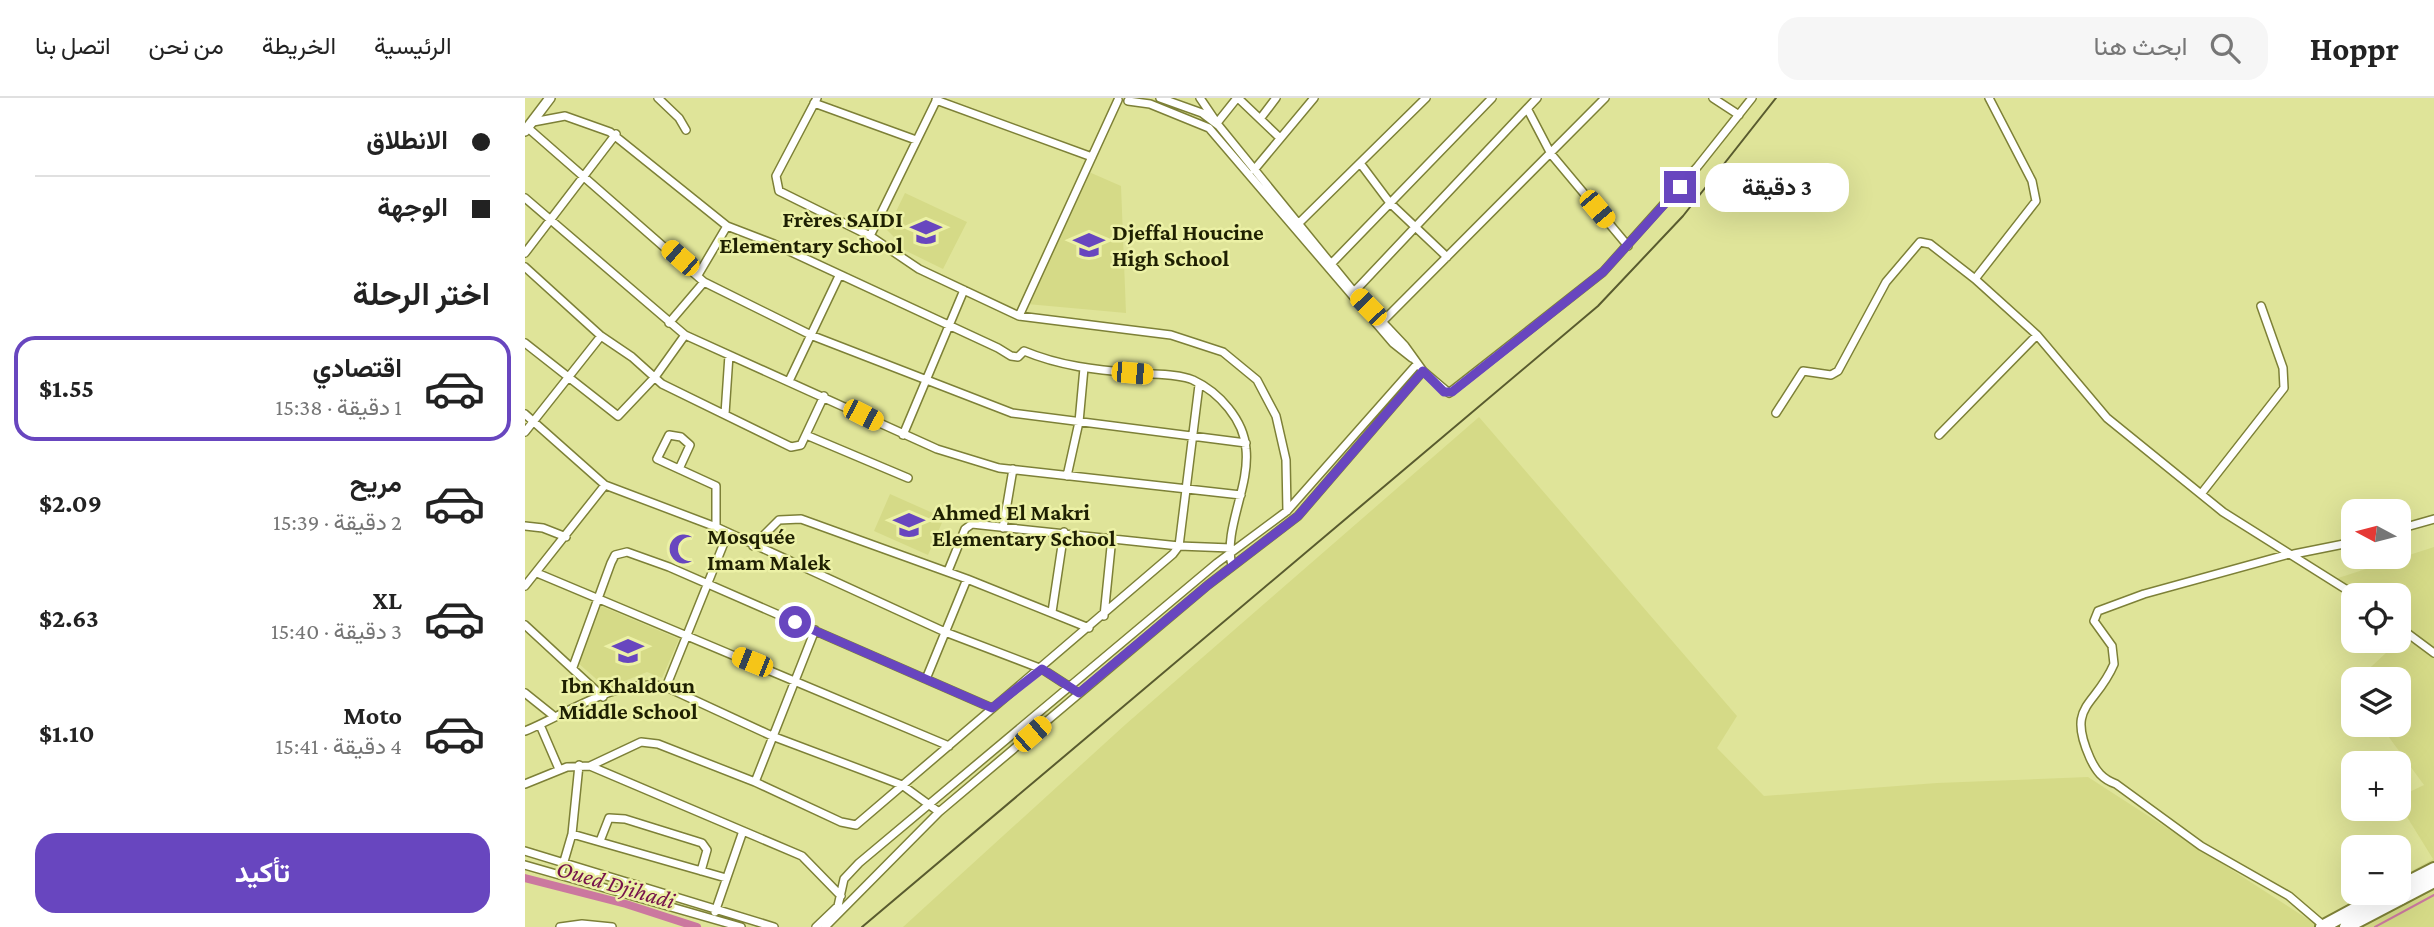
<!DOCTYPE html>
<html lang="ar">
<meta charset="utf-8">
<style>
body{margin:0;font-family:"Crimson Pro",Vazirmatn,serif;background:#f6f6f6;color:#222;direction:rtl;height:100vh;display:flex;flex-direction:column;font-size:26px;white-space:nowrap}
*{box-sizing:border-box;margin:0}
p{font-size:23px;color:#767676}
.icon{flex:none;width:38px;height:38px;fill:none;stroke:currentColor;stroke-width:2;stroke-linecap:round;stroke-linejoin:round}
.map{position:relative;flex:1;overflow:hidden;direction:ltr}
.drawer{display:flex;flex-direction:column;background:#fff;width:525px}
.drawer>*{flex:none}
.banner{display:grid;align-content:center;height:154px;padding:0 35px;background:#fff}
.needle{width:46px;rotate:277deg}
.tools{position:absolute;left:1816px;top:401px;display:grid;gap:14px}
.tools a{display:grid;place-items:center;width:70px;height:70px;border-radius:14px;background:#fff;box-shadow:0 7px 28px #0002;font-size:35px}
.end{position:absolute;width:32px;height:32px;margin:-16px;border:9px solid #6846bf;background:#fff;box-shadow:0 0 0 4px #fff}
.from{border-radius:50%}
.bubble{position:absolute;height:49px;border-radius:21px;background:#fff;box-shadow:0 7px 28px #0002;font-size:23px;font-weight:700;line-height:49px;text-align:center;direction:rtl}
.car{position:absolute;width:21px;height:42px;margin:-21px -10px;border-radius:9px;box-shadow:0 0 5px 2px #0007;background:linear-gradient(#f5c518 24%,#345 0 40%,#f5c518 0 76%,#345 0 86%,#f5c518 0)}
.banner b{display:flex;align-items:center;gap:24px;height:66px;font-size:26px}
.banner b+b{border-top:2px solid #e0e0e0}
.banner i{width:18px;height:18px;background:#222}
ul{padding:0;list-style:none}
li{display:flex;align-items:center;gap:21px;height:105px;margin:0 14px 10px;padding:0 21px;border:4px solid transparent;border-radius:21px}
li div{flex:1}
li b{display:block;font-size:26px}
li em{font-style:normal;font-weight:700}
li.on{border-color:#6846bf}
li>.icon{width:63px;height:63px;stroke-width:1.5}
h2{padding:0 35px;font-size:32px;line-height:84px}
.cta{display:flex;gap:14px;margin-top:auto;padding:14px 35px}
.cta a{flex:1;height:80px;border-radius:21px;background:#6846bf;color:#fff;font-size:28px;font-weight:700;line-height:80px;text-align:center}
header{display:flex;align-items:center;gap:42px;box-sizing:border-box;height:98px;padding:0 35px;background:#fff;border-bottom:2px solid #e0e0e0}
header strong{font-size:33px}
nav{display:flex;gap:38px;margin-inline-start:auto;font-size:24px}
.search{width:490px;height:63px;background:#f6f6f6;display:flex;align-items:center;gap:18px;box-sizing:border-box;padding:0 24px;border-radius:21px;color:#767676;font-size:26px}
main{display:flex;flex:1;min-height:0}
.map>svg:first-child{display:block}
.built{fill:#d5da87}
.lines{fill:none;stroke-linecap:round;stroke-linejoin:round}
.stream{stroke:#cb789f;stroke-width:2}
.canal{stroke:#cb789f;stroke-width:8}
.minor-casing{stroke:#7d8037;stroke-width:10}
.tertiary-casing{stroke:#7d8037;stroke-width:12}
.primary-casing{stroke:#7d8037;stroke-width:16}
.minor{stroke:#fff;stroke-width:7}
.tertiary{stroke:#fff;stroke-width:9}
.primary{stroke:#fff;stroke-width:12}
.rail{stroke:#595b2f;stroke-width:2}
.route{stroke:#6846bf;stroke-width:9}
.labels{text-anchor:middle;dominant-baseline:central;stroke-width:5;stroke-linejoin:round;paint-order:stroke}
.poi-label{font-size:23px;font-weight:bold;fill:#1f2002;stroke:#ecf1a6;text-anchor:start}
.water-label{font-size:24px;font-style:italic;fill:#75124b;stroke:#ecf1a6}
</style>
<header>
<strong>Hoppr</strong>
<div class="search"><svg class="icon" aria-label="search" viewBox="0 0 24 24"><circle cx="10" cy="10" r="6"/><path d="M15 15l6 6"/></svg>ابحث هنا</div>
<nav><a>الرئيسية</a><a>الخريطة</a><a>من نحن</a><a>اتصل بنا</a></nav>
</header>
<main>
<div class="map">
<svg width="1909" height="829" viewBox="0 0 1909 829">
<rect width="100%" height="100%" fill="#dfe499"/>
<!-- built -->
<path class="built" d="M564,74l32,14 5,127 -99,-9z
M380,95l62,29 -24,47 -51,-25 3,-6 -8,-8z
M954,319l258,299 -20,32 47,48 173,-13 151,-6 229,148 57,-32 25,-1v-14l34,-19 -34,-55v-7l25,-12 -44,-60 19,-1v-45h-41l44,-41 -3,-3v-40h-45l-19,-16 99,-32v380h-1531l223,-203z
M365,396l54,24 -16,37 -54,-24z
M76,508l78,33 -17,39 -15,-6 -35,14 -10,-2 -24,-21z"/>
<g class="lines">
<!-- stream -->
<path class="stream" d="M1850,829l59,-32"/>
<!-- canal -->
<path class="canal" d="M0,780l101,26 71,23"/>
<!-- minor casing -->
<g class="minor-casing">
<path id="minor" d="M133,0l21,20 7,12
M292,0l-41,78 3,15 91,45 49,33 100,47 152,19 52,17 34,28 19,36 10,44 1,51
M635,0l42,15 17,13 135,166 51,54 18,25 26,22 154,-121 95,-106 54,-68
M675,0l17,25 20,-25
M713,0l42,40
M1188,0l26,17
M1464,0l43,83 4,20 -61,78 62,56 70,83 116,94 132,83
M411,2l156,57
M603,3l22,3 59,24 184,215 19,15
M289,5l102,37
M1003,12l23,44 77,92
M735,21l16,-21
M8,24l32,-6 45,16 117,94 47,18 224,104 13,8 7,1 6,-6c36,15 72,19 110,22 18,2 42,0 59,7 26,12 51,40 53,69 4,39 -23,80 -14,117
M3,30l176,154 109,54 199,77 234,30
M835,65l30,40 57,54
M729,72l60,-72
M0,100l160,137 252,114 62,19 242,27
M773,126l128,-126
M345,138l67,-137
M0,155l91,-119
M808,164l159,-164
M0,169l76,69 31,21 30,27 129,63 10,-2 23,-49
M173,177l29,-49
M829,194l183,-194
M494,218l99,-216
M858,223l222,-223
M144,225l35,-41
M0,245l93,73 37,-39 30,-42
M264,283l50,-105
M1251,315l27,-42 28,4 7,-4 48,-89 34,-40 10,2 45,35
M0,316l80,71 111,42 229,105 97,37 37,24
M200,316l4,-59
M0,334l76,-96
M281,337l102,43
M378,337l61,-145
M1414,337l98,-100
M154,371l11,-24 -9,-8 -12,-2 -12,24 59,27v41
M542,378l12,-54 5,-54
M1676,396l83,-106 -1,-20 -22,-62
M0,428l18,2 23,9
M478,430l10,-59
M1874,431l35,-10
M228,448l26,-26 22,-1 166,60 122,49
M1764,456l-145,40 -46,17 -4,10 18,25 2,18c-19,44 -48,40 -24,94 6,13 12,21 26,26l85,62 88,50 35,30
M1769,456l60,-12
M423,473l17,-42 7,-5 207,22 52,2
M12,475l412,173
M0,488l80,-101
M527,514l12,-80
M579,518l8,-79
M0,527l78,72
M1874,529l35,26
M48,569l38,-104 4,-8 12,-3 42,15 323,141
M401,581l41,-100
M141,589l62,-154
M0,595l30,24
M15,627l19,44
M0,633c42,-17 94,-55 141,-44l106,49 130,49 37,27
M65,668l51,-24 17,2 97,38 86,40 15,3 317,-271 6,-8 2,-16 18,-145
M230,684l60,-152
M0,686l42,-17 23,-1 212,90 39,40
M47,736l154,44
M75,743l9,-23 16,1 77,24 5,7 -6,21
M0,753l249,76
M0,767l216,62
M35,777l12,-41 7,-69
M190,814l28,-81
M35,829l22,-3 30,3
M291,829l22,-21 6,-27 15,-16 358,-300 70,-52 130,-147
M300,829l114,-115 269,-227 90,-69 125,-145"/>
</g>
<!-- tertiary casing -->
<g class="tertiary-casing">
<path id="tertiary" d="M0,33l25,-33"/>
</g>
<!-- primary casing -->
<g class="primary-casing">
<path id="primary" d="M1874,789l35,-18
M1797,829l65,-35
M1821,829l88,-46"/>
</g>
<!-- minor -->
<use href="#minor" class="minor"/>
<!-- tertiary -->
<use href="#tertiary" class="tertiary"/>
<!-- primary -->
<use href="#primary" class="primary"/>
<!-- rail -->
<path class="rail" d="M337,829l736,-621 85,-90 93,-118"/>
</g>
<g class="lines">
<!-- route -->
<path class="route" d="M270,524l197,86 50,-39 37,24 129,-108 90,-69 125,-145 21,21h8l151,-120 77,-85"/>
</g>
<!-- icons -->
<defs>
<g id="school-bare" transform="scale(2.415)"><path d="M0-5L7-2L0 1L-7-2ZM-4 1L0 2.5L4 1V4Q0 6-4 4Z" fill="#6846bf" stroke="#ecf1a6" stroke-width="2.5" paint-order="stroke"/></g>
<g id="mosque-bare" transform="scale(2.415)"><path d="M3.5-4.9A6 6 0 1 0 3.5 4.9A5 5 0 1 1 3.5-4.9Z" fill="#6846bf" stroke="#ecf1a6" stroke-width="2.5" paint-order="stroke"/></g>
</defs>
<g fill-rule="evenodd">
<use href="#school-bare" x="401" y="134"/>
<use href="#school-bare" x="564" y="147"/>
<use href="#school-bare" x="384" y="427"/>
<use href="#mosque-bare" x="159" y="451"/>
<use href="#school-bare" x="103" y="553"/>
</g>
<g class="labels">
<!-- poi labels -->
<g class="poi-label">
<text x="378" y="121" text-anchor="end">Frères SAIDI<tspan x="378" dy="26">Elementary School</tspan></text>
<text x="587" y="134">Djeffal Houcine<tspan x="587" dy="26">High School</tspan></text>
<text x="407" y="414">Ahmed El Makri<tspan x="407" dy="26">Elementary School</tspan></text>
<text x="182" y="438">Mosquée<tspan x="182" dy="26">Imam Malek</tspan></text>
<text x="103" y="587" text-anchor="middle">Ibn Khaldoun<tspan x="103" dy="26">Middle School</tspan></text>
</g>
<!-- water labels -->
<g class="water-label">
<text transform="translate(91 786) rotate(16)">Oued Djihadi</text>
</g>
</g>
</svg>
<div class="tools">
<a><svg class="needle" viewBox="-14 -14 28 28"><path d="M0-13l5 13h-10z" fill="#e53935"/><path d="M0 13l5-13h-10z" fill="#767676"/></svg></a>
<a><svg class="icon" aria-label="locate" viewBox="0 0 24 24"><circle cx="12" cy="12" r="6"/><path d="M12 2v4M12 18v4M2 12h4M18 12h4"/></svg></a>
<a><svg class="icon" aria-label="layers" viewBox="0 0 24 24"><path d="M12 4l9 5-9 5-9-5zM3 14l9 5 9-5"/></svg></a>
<a>+</a>
<a>−</a>
</div>
<i class="end from" style="left:270px;top:524px"></i>
<i class="end" style="left:1155px;top:89px"></i>
<div class="bubble" style="left:1180px;top:65px;width:144px">3 دقيقة</div>
<i class="car" style="left:1072px;top:111px;rotate:140deg"></i>
<i class="car" style="left:155px;top:160px;rotate:311deg"></i>
<i class="car" style="left:843px;top:209px;rotate:316deg"></i>
<i class="car" style="left:607px;top:275px;rotate:95deg"></i>
<i class="car" style="left:338px;top:317px;rotate:117deg"></i>
<i class="car" style="left:227px;top:564px;rotate:292deg"></i>
<i class="car" style="left:507px;top:636px;rotate:49deg"></i>
</div>
<section class="drawer">
<div class="banner">
<b><i class="from"></i>الانطلاق</b>
<b><i></i>الوجهة</b>
</div>
<h2>اختر الرحلة</h2>
<ul>
<li class="on"><svg class="icon" aria-label="car" viewBox="0 0 24 24"><path d="M5 17H2v-5l4-1 3-4h7l3 4 3 1v5h-3M9 17h6M6 11h13"/><circle cx="7" cy="17" r="2"/><circle cx="17" cy="17" r="2"/></svg><div><b>اقتصادي</b><p>1 دقيقة · 15:38</p></div><em>$1.55</em></li>
<li><svg class="icon" aria-label="car" viewBox="0 0 24 24"><path d="M5 17H2v-5l4-1 3-4h7l3 4 3 1v5h-3M9 17h6M6 11h13"/><circle cx="7" cy="17" r="2"/><circle cx="17" cy="17" r="2"/></svg><div><b>مريح</b><p>2 دقيقة · 15:39</p></div><em>$2.09</em></li>
<li><svg class="icon" aria-label="car" viewBox="0 0 24 24"><path d="M5 17H2v-5l4-1 3-4h7l3 4 3 1v5h-3M9 17h6M6 11h13"/><circle cx="7" cy="17" r="2"/><circle cx="17" cy="17" r="2"/></svg><div><b>XL</b><p>3 دقيقة · 15:40</p></div><em>$2.63</em></li>
<li><svg class="icon" aria-label="car" viewBox="0 0 24 24"><path d="M5 17H2v-5l4-1 3-4h7l3 4 3 1v5h-3M9 17h6M6 11h13"/><circle cx="7" cy="17" r="2"/><circle cx="17" cy="17" r="2"/></svg><div><b>Moto</b><p>4 دقيقة · 15:41</p></div><em>$1.10</em></li>
</ul>
<div class="cta"><a>تأكيد</a></div>
</section>
</main>
